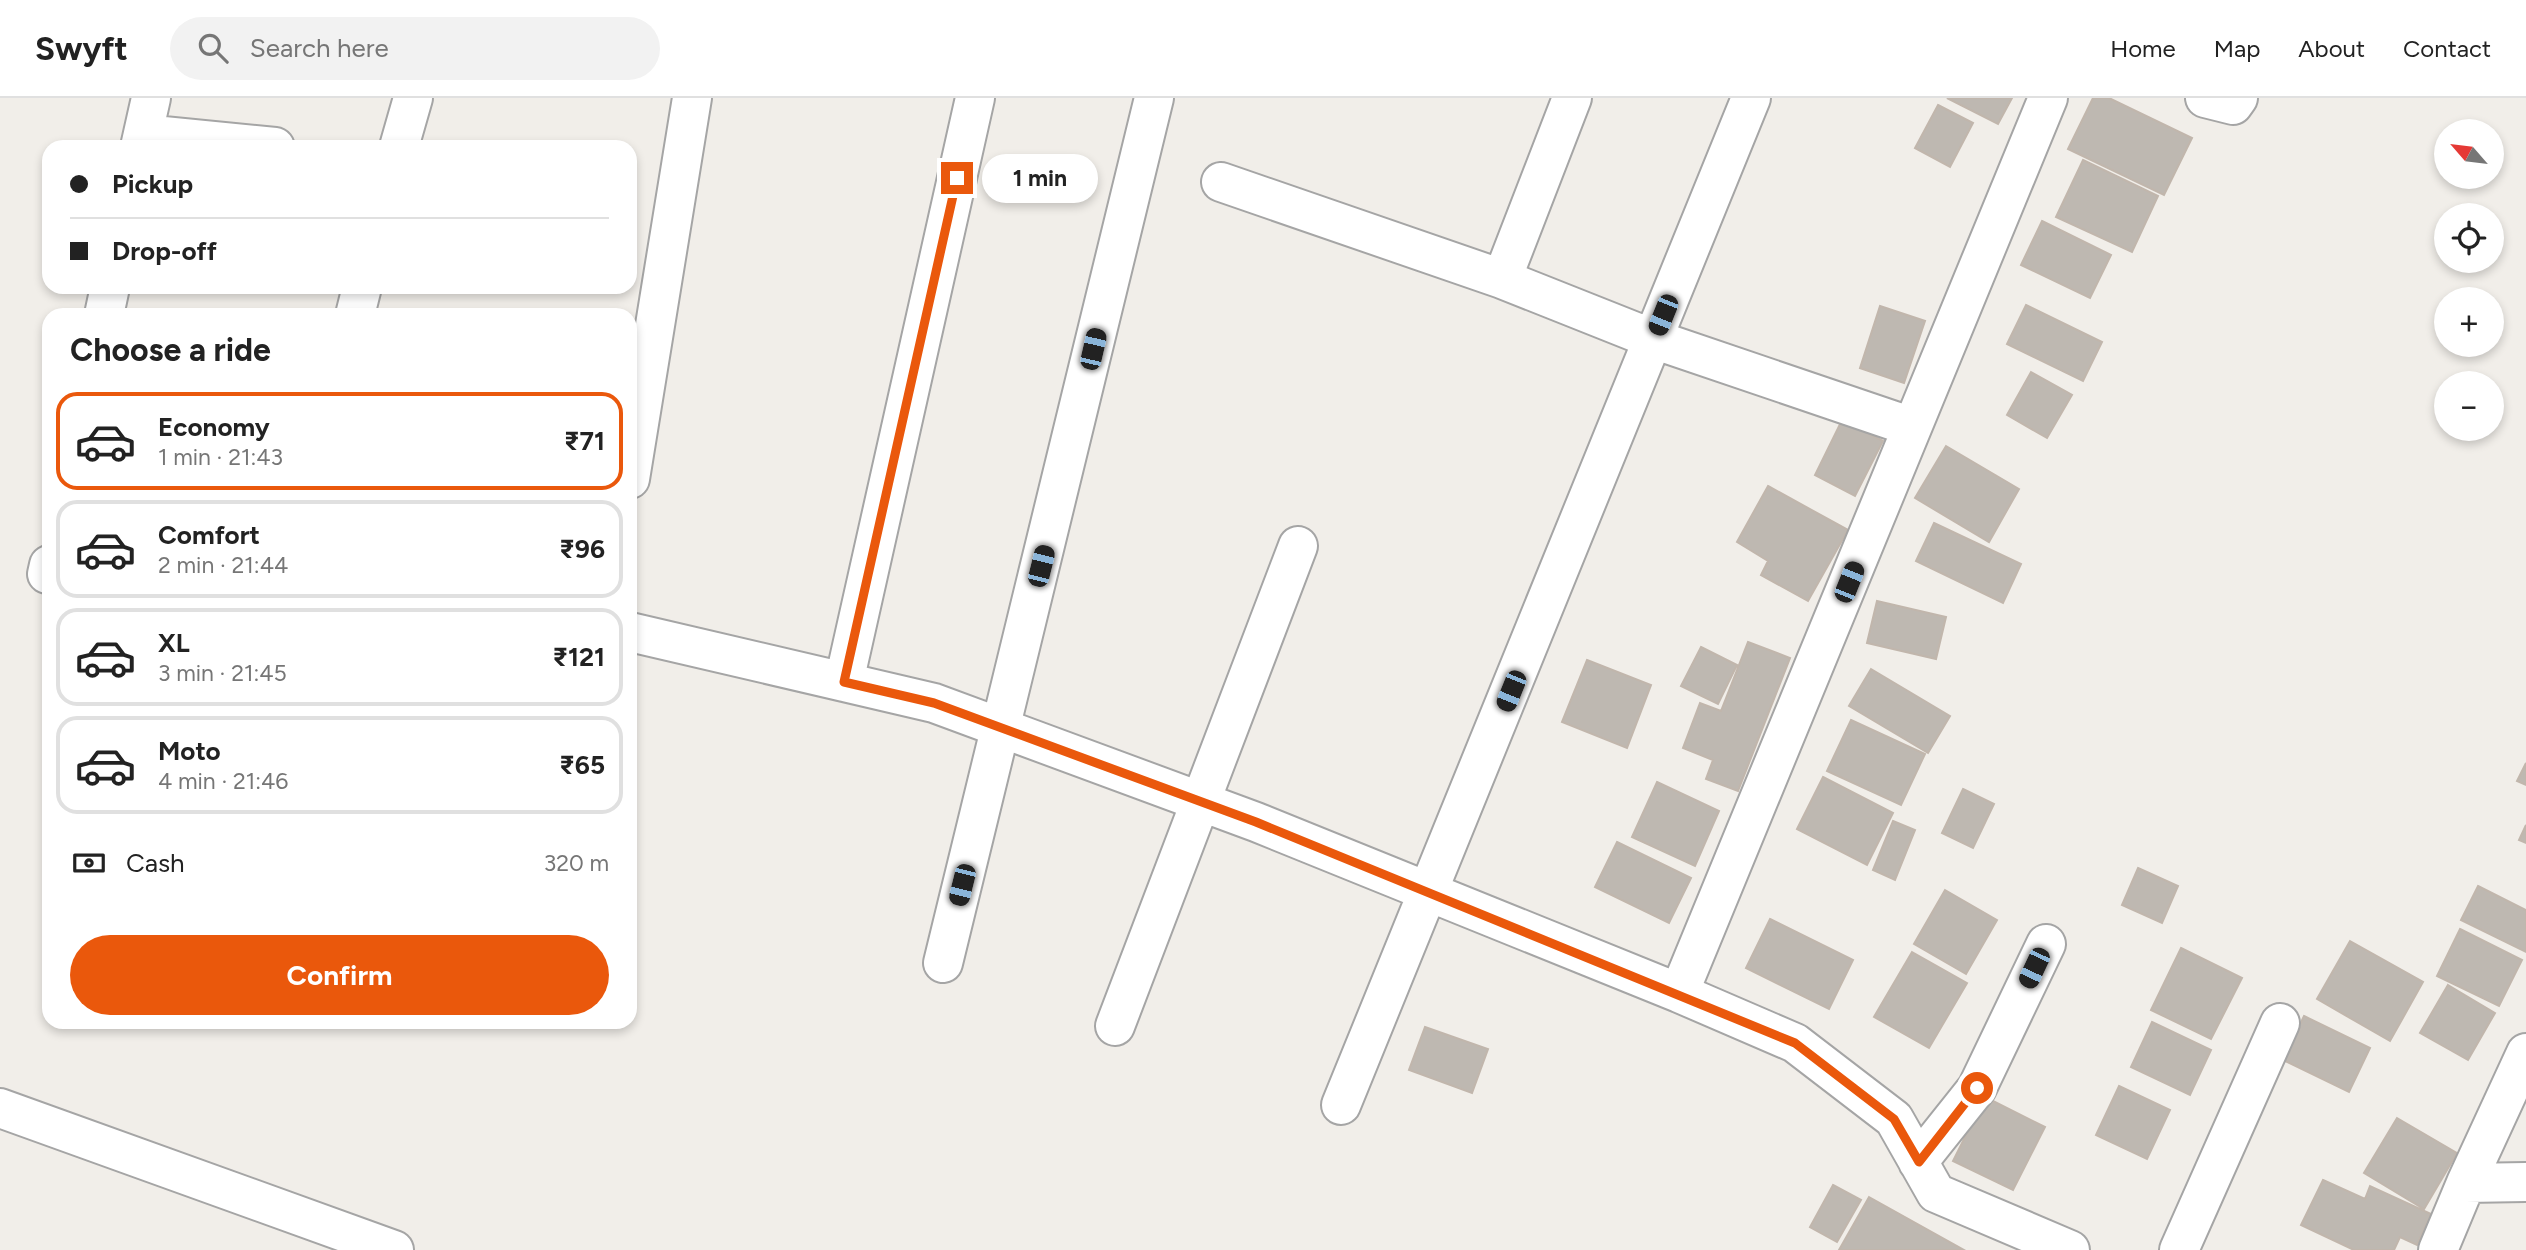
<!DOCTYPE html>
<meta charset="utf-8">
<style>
body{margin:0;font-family:Figtree,sans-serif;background:#f2f2f2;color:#222;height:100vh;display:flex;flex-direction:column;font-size:26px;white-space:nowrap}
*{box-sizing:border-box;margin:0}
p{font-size:23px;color:#767676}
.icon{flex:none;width:38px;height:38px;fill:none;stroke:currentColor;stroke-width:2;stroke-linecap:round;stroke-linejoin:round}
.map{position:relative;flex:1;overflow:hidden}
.side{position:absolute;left:42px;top:210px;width:595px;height:721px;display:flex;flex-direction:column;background:#fff;border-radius:21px;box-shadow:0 4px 10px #0003}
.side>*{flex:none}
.banner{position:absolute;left:42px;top:42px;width:595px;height:154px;border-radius:21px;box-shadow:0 4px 10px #0003;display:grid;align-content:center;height:154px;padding:0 28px;background:#fff}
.needle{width:46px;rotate:298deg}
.controls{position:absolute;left:2434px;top:21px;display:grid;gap:14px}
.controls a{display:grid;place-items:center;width:70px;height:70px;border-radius:50%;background:#fff;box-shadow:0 4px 10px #0003;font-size:35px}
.end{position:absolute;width:32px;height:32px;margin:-16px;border:9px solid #ea580c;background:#fff;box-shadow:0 0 0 4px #fff}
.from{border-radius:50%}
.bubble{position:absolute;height:49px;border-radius:24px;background:#fff;box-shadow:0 4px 10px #0003;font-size:23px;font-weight:700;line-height:49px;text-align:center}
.car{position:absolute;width:21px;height:42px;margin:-21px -10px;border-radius:9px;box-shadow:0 0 5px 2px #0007;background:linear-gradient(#222 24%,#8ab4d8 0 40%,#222 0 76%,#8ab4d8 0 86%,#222 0)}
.banner b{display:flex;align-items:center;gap:24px;height:66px;font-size:26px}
.banner b+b{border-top:2px solid #e0e0e0}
.banner i{width:18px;height:18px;background:#222}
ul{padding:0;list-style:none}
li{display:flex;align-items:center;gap:21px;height:98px;margin:0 14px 10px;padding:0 14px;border:4px solid #e0e0e0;border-radius:21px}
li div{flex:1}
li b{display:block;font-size:26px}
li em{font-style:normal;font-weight:700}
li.on{border-color:#ea580c}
li>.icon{width:63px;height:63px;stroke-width:1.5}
h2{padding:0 28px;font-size:32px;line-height:84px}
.pay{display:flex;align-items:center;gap:18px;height:77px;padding:0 28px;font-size:26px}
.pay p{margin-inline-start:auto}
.cta{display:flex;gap:14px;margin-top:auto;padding:14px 28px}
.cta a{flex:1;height:80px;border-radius:42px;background:#ea580c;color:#fff;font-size:28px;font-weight:700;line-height:80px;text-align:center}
header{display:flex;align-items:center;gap:42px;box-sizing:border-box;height:98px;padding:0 35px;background:#fff;border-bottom:2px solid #e0e0e0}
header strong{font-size:33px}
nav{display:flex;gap:38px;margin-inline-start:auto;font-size:24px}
.search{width:490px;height:63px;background:#f2f2f2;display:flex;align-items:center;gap:18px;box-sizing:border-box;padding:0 24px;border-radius:38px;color:#767676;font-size:26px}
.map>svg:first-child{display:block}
.building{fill:#beb8b1;stroke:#c1b6ac;stroke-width:2}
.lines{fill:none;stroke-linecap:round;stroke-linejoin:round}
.minor-casing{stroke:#a5a5a5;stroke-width:42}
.minor{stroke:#fff;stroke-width:38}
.route{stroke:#ea580c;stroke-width:9}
</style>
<header>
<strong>Swyft</strong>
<div class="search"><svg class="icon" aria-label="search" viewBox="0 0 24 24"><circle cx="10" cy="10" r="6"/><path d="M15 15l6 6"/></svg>Search here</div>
<nav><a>Home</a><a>Map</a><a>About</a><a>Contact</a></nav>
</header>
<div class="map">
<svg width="2526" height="1152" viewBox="0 0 2526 1152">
<rect width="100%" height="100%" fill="#f1eee9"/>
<!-- building -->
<path class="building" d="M1947,0h65l-14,26z
M2093,0h16l83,40 -28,57 -96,-46z
M1938,7l35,18 -23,44 -35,-19z
M2083,62l75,36 -26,56 -76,-35z
M2042,123l69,34 -21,43 -69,-33z
M2026,207l76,37 -19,39 -76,-37z
M1880,208l45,15 -21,62 -44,-15z
M2031,274l41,23 -25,43 -40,-23z
M1842,322l41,21 -28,55 -40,-21z
M1946,348l73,43 -30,53 -74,-44z
M1768,388l80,44 -40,71 -47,-26 7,-14 -31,-19z
M1934,425l87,41 -18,39 -87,-42z
M1877,503l69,16 -10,42 -69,-16z
M1748,544l42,16 -52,133 -32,-12 7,-19 -30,-12 17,-45 21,8z
M1701,549l36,18 -19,39 -37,-18z
M1587,562l64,25 -24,63 -65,-26z
M1871,571l79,47 -22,37 -79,-47z
M1851,622l74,34 -24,51 -74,-34z
M2526,665v22l-9,-4z
M1823,679l70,36 -26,52 -70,-36z
M1657,684l62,29 -24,55 -63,-29z
M1963,691l31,15 -21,44 -31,-15z
M1893,723l22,9 -20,50 -22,-10z
M2526,727v18l-7,-3z
M1617,744l74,36 -22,45 -74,-36z
M2138,770l40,18 -16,37 -40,-18z
M2478,788l48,24v42l-65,-32z
M1945,792l52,30 -31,54 -52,-30z
M1770,821l83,41 -24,49 -83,-41z
M2460,831l62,31 -23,46 -62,-30z
M2350,843l73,41 -33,59 -73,-42z
M2181,850l61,30 -31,61 -60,-29z
M1912,854l55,31 -38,65 -55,-31z
M2448,887l47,28 -27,47 -48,-27z
M2304,918l66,32 -21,44 -66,-32z
M2152,924l59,28 -21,45 -59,-28z
M1425,929l63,22 -16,44 -63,-23z
M2119,988l51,24 -23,49 -51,-24z
M1985,999l60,30 -32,63 -60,-29z
M2397,1020l60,35 -33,56 -60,-36z
M2323,1082l42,19 5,-13 61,28 -14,31 -17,-8 -6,13h-40l-53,-25z
M1833,1087l28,15 -24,42 -27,-15z
M1869,1099l95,53h-125z"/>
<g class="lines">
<!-- minor casing -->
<g class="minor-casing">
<path id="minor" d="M1572,0l-70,181 151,60 259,88
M2205,0l28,7 5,-7
M143,36l132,13
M140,49l11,-49
M399,49l14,-49
M1221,84l281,97
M104,217l6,-28
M355,217l7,-28
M630,381l62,-381
M47,476l2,-9
M630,534l304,71 322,119 423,171 116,50 99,76 42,74 134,57
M844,584l131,-584
M943,865l211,-865
M1679,895l369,-895
M1115,928l183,-480
M2526,955l-60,130 60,-1
M1341,1007l410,-1007
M0,1010l394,142
M1918,1064l59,-74 69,-144
M2179,1152l101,-227
M2438,1152l28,-67"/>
</g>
<!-- minor -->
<use href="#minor" class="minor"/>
</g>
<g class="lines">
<!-- route -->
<path class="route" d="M957,80l-113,504 90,21 322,119 539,221 99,76 25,43 58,-74"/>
</g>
</svg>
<div class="controls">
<a><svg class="needle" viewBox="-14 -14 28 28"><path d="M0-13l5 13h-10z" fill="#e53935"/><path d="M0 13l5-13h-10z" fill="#767676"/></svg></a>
<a><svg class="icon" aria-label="locate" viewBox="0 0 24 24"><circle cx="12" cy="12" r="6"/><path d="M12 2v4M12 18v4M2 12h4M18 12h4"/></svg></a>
<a>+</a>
<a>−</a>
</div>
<i class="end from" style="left:1977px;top:990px"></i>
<i class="end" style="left:957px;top:80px"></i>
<div class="bubble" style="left:982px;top:56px;width:116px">1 min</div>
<i class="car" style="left:1663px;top:217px;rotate:202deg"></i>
<i class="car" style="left:1093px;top:251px;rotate:13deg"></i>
<i class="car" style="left:1041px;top:468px;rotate:14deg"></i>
<i class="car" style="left:1849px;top:484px;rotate:22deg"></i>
<i class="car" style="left:1511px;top:593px;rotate:202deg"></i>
<i class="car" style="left:962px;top:787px;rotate:194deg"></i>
<i class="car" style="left:2034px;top:870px;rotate:205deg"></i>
<div class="banner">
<b><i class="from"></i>Pickup</b>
<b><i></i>Drop-off</b>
</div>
<section class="side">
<h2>Choose a ride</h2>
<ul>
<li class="on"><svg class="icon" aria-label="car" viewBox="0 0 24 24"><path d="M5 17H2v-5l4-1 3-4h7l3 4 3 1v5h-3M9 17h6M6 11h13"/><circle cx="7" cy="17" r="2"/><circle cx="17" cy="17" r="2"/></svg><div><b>Economy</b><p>1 min · 21:43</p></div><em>₹71</em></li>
<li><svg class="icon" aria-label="car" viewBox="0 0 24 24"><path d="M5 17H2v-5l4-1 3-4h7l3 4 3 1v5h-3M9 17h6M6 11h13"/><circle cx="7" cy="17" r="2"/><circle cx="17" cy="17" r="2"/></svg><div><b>Comfort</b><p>2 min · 21:44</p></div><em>₹96</em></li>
<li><svg class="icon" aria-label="car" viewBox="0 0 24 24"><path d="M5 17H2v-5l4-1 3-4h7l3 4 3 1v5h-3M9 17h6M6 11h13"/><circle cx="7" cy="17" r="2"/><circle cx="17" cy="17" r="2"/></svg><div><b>XL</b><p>3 min · 21:45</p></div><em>₹121</em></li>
<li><svg class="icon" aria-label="car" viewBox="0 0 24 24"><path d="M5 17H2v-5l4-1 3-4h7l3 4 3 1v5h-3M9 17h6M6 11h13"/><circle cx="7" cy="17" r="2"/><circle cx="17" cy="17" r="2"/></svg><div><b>Moto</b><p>4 min · 21:46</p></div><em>₹65</em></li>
</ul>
<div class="pay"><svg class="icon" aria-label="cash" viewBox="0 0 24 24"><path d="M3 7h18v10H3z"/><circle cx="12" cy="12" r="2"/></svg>Cash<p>320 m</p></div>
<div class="cta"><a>Confirm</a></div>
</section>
</div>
